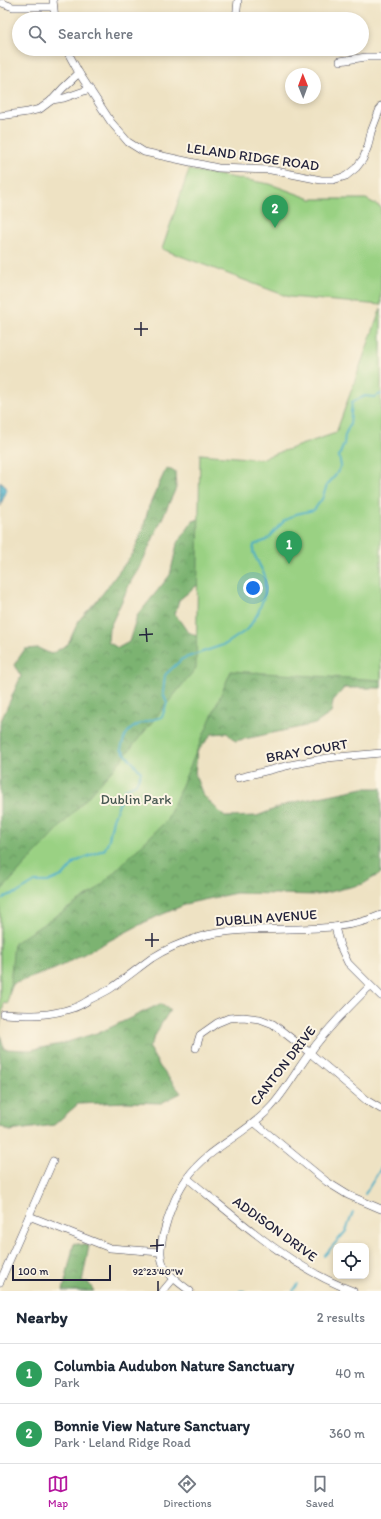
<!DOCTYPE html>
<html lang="en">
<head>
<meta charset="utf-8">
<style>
	body { margin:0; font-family:Itim,sans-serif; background:#f6f6f7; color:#1f2937 }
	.controls { position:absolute; right:12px; bottom:12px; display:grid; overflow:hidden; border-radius:8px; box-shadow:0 2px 6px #0003 }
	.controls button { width:36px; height:36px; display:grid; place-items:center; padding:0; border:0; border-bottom:1px solid #e0e1e3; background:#fff; color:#1f2937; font:20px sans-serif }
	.compass { position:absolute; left:285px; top:68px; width:36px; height:36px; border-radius:50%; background:#fff; box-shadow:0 2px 6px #0003; rotate:359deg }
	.scale { position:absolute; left:12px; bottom:10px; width:99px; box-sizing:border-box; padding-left:4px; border:2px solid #22223b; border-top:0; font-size:11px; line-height:14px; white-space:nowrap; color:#22223b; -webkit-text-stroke:3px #fcf5e5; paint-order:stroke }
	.you { position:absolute; left:253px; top:588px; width:14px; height:14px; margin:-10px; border:3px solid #fff; border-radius:50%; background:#1a73e8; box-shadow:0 0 0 6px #1a73e833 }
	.badge { display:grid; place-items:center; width:26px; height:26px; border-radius:50%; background:#b5179e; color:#fff; font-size:13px; font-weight:700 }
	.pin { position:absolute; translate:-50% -33px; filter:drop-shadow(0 1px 2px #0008) }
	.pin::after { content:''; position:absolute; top:21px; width:14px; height:12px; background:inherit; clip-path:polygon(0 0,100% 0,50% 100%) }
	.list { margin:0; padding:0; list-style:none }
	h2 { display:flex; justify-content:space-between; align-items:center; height:52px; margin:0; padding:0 16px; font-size:17px }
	h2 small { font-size:13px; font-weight:400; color:#747a83 }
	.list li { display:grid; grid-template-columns:26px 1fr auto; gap:12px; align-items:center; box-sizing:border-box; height:60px; padding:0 16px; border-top:1px solid #e0e1e3 }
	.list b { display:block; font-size:15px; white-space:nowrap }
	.list p { margin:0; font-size:13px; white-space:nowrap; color:#747a83 }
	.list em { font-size:13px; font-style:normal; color:#747a83 }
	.icon { flex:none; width:22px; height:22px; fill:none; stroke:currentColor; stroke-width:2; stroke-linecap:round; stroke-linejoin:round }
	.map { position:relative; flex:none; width:381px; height:1291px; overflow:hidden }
	.search { position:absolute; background:#fff; box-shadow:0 2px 6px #0003; left:12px; right:12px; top:12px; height:44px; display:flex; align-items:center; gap:10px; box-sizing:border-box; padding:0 14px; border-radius:22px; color:#747a83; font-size:15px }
	.sheet { height:172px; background:#fff }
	nav { display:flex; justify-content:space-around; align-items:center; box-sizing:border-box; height:56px; border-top:1px solid #e0e1e3; background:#fff; font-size:11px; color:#747a83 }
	nav a { display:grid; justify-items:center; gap:2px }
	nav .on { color:#b5179e }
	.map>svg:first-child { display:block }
	.forest { fill:url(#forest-crowns); stroke:#4e6a56 }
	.park { fill:#9ad183; stroke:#5e7a5f }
	.water { fill:url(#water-waves); stroke:#346880 }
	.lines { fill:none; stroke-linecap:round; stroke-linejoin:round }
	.stream { stroke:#46adc6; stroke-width:2 }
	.minor-casing { stroke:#413f4f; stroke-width:8 }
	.minor { stroke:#fff; stroke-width:7 }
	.ticks { fill:none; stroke:#22223b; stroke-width:1.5 }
	.labels { text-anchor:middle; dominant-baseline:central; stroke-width:4; stroke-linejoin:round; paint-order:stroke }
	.street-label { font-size:14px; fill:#22223b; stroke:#fcf5e5 }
	.park-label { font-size:14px; fill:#465751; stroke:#fcf5e5 }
	.ticks-label { font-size:10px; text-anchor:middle; fill:#22223b; stroke:#fcf5e5; stroke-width:4; stroke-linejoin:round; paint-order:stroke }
</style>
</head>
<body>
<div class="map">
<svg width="381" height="1291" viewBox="0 0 381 1291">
	<defs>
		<pattern id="forest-crowns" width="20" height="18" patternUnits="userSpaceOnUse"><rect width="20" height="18" fill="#7bb371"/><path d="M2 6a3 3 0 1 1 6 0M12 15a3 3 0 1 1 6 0" fill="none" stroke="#64915e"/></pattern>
		<pattern id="water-waves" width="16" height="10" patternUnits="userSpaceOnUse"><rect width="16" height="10" fill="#46adc6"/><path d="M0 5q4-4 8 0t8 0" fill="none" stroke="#3a8ca2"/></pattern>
	</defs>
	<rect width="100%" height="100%" fill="#fcf5e5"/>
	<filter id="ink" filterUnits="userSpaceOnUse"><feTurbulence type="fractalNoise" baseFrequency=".025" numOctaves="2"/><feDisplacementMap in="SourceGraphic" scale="8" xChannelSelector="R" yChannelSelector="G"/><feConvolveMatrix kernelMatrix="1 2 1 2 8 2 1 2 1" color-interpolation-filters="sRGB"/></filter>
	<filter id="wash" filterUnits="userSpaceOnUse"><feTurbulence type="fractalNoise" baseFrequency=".012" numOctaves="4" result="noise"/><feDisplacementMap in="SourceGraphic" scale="16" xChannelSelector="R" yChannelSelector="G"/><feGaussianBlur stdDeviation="0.9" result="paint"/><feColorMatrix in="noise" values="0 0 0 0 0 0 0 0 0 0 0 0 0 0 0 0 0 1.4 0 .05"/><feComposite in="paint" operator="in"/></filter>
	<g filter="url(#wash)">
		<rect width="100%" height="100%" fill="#eee2c3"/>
		<g class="forest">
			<polygon points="166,469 175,471 176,488 141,565 131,581 109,629 108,642 118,648 129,642 137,616 170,575 177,544 193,521 205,517 200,583 179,600 175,614 187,631 203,640 381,667 381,688 344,688 333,701 331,713 315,724 235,741 227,733 212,734 197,752 195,775 203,795 225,817 257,816 290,803 363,788 381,788 381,873 363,884 317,895 236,893 189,903 149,920 55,969 13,984 8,997 0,997 0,723 21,676 14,665 25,649 38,648 51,654 68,644 79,620 100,597 133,553 143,529 149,506"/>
			<polygon points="160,1004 170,1010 160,1026 149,1048 160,1067 181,1093 161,1103 127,1102 78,1104 54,1125 10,1131 0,1126 0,1033 4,1049 30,1050 61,1044 103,1031"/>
			<polygon points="74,1243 89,1246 82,1282 88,1282 94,1291 63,1291"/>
		</g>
		<g class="park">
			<polygon points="189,170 270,184 311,199 366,199 381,207 381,305 289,297 162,249"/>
			<polygon points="381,308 381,680 231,671 167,820 95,891 14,943 8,1004 4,1003 0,1027 0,892 118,764 196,668 200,454 260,459 336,433"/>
		</g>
		<polygon class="water" points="0,481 5,485 7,490 0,506"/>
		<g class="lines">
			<g class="stream">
				<path d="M0 900 9 895 17 893 35 882H48L64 875 75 862 105 849 109 839 113 819 125 789 136 784 141 772 121 749C123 743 124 735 129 731 136 723 152 720 162 717L167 703 163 693 165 675 182 659 226 644 248 629 258 613 265 594V576L253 552 254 545 267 540 284 521 296 514 314 510 322 499 327 485 335 476 341 466 339 456 344 444 345 435 350 424 352 402 365 396 374 397 381 394"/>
				<polyline points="365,1194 381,1168"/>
				<polyline points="324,1256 346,1231 353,1212"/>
				<polyline points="240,1291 244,1291"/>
				<polyline points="293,1291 298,1284"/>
			</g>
		</g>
	</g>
	<g filter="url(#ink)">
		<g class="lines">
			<defs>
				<g id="minor">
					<polyline points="53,0 55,19"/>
					<polyline points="2,3 13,7 53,7"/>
					<polyline points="236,19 238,0"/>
					<polyline points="66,49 79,73 111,122 128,142 144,152 218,168 271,170 321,180 333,180 346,176 356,168 363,159 368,146 371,132 381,106"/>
					<polyline points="196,49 200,49"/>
					<polyline points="340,61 366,57 381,57"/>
					<polyline points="52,100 64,98 90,89"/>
					<polyline points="0,116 28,112 40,109 52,100 63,88 79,73"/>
					<polyline points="238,778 290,765 327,758 381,753"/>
					<polyline points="335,927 340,946 348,963 381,996"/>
					<path d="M4 1014C28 1016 50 1016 73 1008 78 1007 84 1003 89 1000 96 996 104 993 110 989 125 979 138 968 152 958 166 949 183 942 199 937 257 921 328 939 381 915"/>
					<polyline points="196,1048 200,1035 217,1023 229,1018 243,1017 260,1019 273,1024 310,1053 366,1100 381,1109"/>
					<polyline points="255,1123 327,1182 348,1195 381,1209"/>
					<path d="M187 1178C239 1220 289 1267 353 1291"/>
					<polyline points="29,1216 110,1248 160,1252"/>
					<polyline points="0,1282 53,1161"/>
					<polyline points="163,1291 173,1279"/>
					<path d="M190 1291C162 1271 155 1262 165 1228 170 1210 176 1193 187 1178 208 1148 245 1135 270 1108 285 1092 296 1071 309 1054 327 1029 348 1008 370 986"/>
				</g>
			</defs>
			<use href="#minor" class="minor-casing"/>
			<use href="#minor" class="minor"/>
		</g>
	</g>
	<path class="ticks" d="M141 322V336M134 329H148M146 628 147 642M139 635 153 634M152 933V947M145 940H159M157 1239V1252M150 1246 164 1245M158 1281V1291"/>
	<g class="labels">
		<g class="street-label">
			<text transform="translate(253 157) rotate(8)">LELAND RIDGE ROAD</text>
			<text transform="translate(307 751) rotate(-10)">BRAY COURT</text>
			<text transform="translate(266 918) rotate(-4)">DUBLIN AVENUE</text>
			<text transform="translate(283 1066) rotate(-52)">CANTON DRIVE</text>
			<text transform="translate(275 1229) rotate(36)">ADDISON DRIVE</text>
		</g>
		<g class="park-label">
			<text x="136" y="799">Dublin Park</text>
		</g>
	</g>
	<g class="ticks-label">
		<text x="158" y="1275">92°23'40"W</text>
	</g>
</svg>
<div class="controls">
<button><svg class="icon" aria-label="locate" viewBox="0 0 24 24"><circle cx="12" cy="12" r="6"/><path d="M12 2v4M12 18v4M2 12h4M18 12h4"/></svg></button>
</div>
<svg class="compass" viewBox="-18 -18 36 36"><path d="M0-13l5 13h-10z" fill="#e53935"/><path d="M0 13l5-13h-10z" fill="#747a83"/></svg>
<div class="scale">100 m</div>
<div class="you"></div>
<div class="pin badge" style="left:289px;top:564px;background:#2e9e5b">1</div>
<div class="pin badge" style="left:275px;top:228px;background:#2e9e5b">2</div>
<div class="search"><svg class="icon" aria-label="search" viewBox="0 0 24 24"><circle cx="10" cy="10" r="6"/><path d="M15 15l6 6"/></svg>Search here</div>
</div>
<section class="sheet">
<h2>Nearby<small>2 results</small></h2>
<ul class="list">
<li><span class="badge" style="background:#2e9e5b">1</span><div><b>Columbia Audubon Nature Sanctuary</b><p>Park</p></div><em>40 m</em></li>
<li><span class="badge" style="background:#2e9e5b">2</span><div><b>Bonnie View Nature Sanctuary</b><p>Park · Leland Ridge Road</p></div><em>360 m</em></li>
</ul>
</section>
<nav>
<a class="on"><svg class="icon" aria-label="map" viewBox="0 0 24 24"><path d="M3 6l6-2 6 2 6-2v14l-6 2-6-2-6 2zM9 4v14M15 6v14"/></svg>Map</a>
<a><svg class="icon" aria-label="directions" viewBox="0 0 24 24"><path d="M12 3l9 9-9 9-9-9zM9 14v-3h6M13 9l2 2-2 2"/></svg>Directions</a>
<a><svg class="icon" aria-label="saved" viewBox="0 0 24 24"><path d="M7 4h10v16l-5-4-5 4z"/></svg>Saved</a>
</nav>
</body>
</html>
